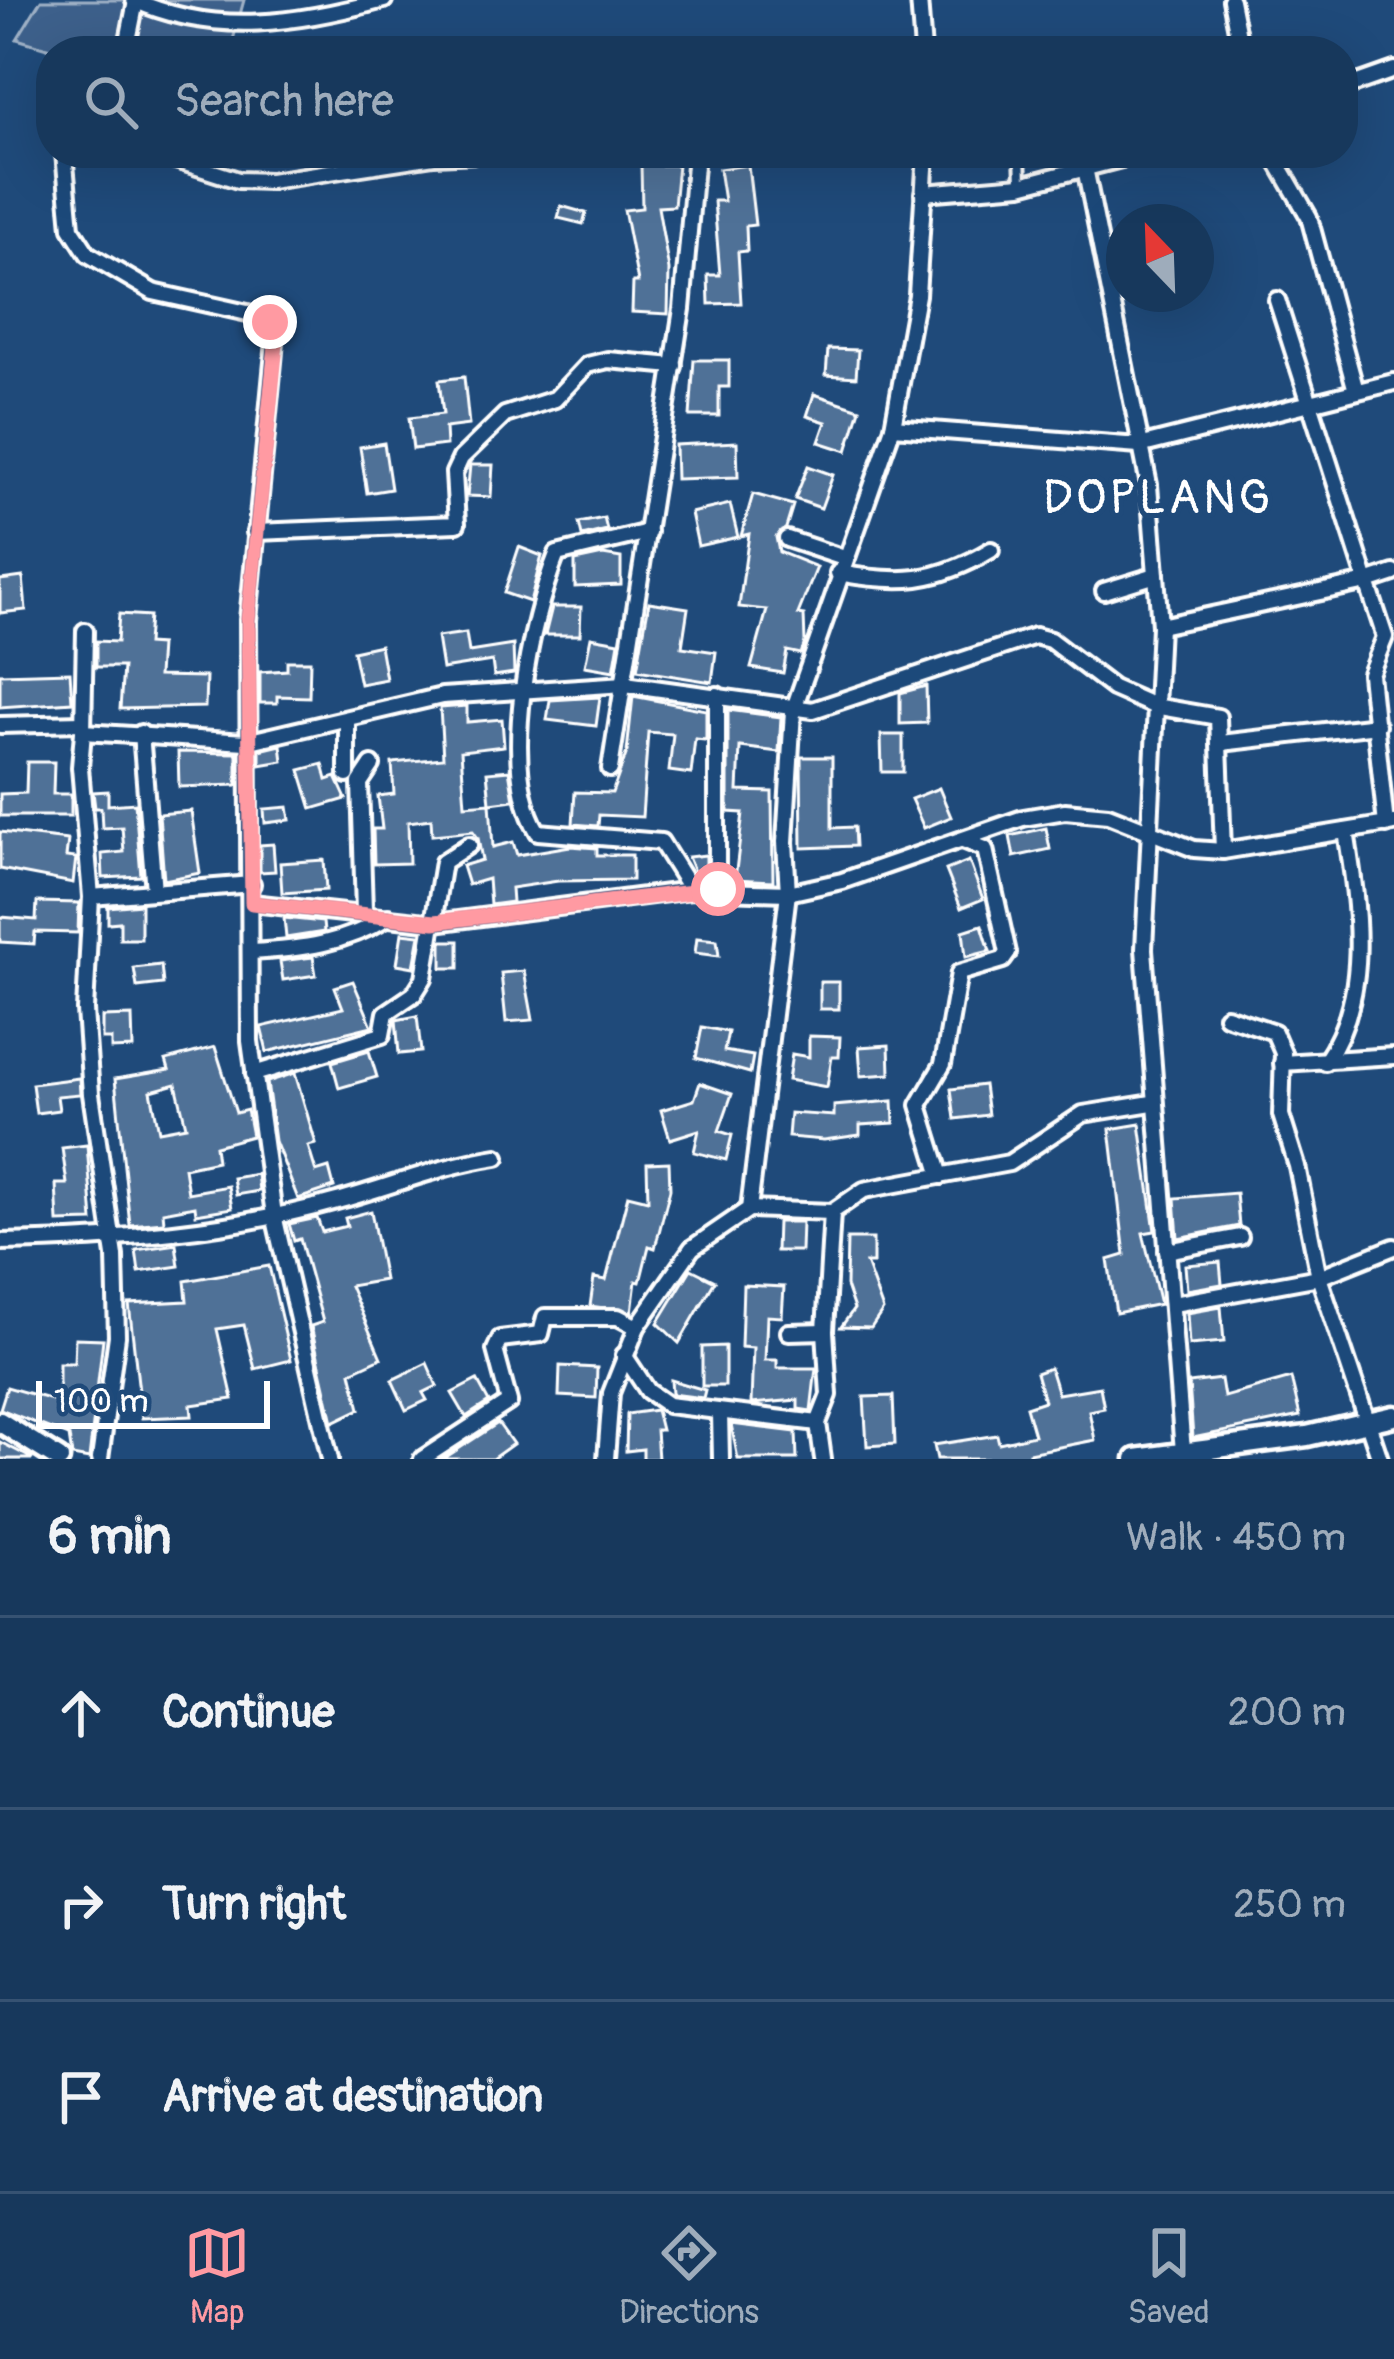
<!DOCTYPE html>
<html lang="en">
<head>
<meta charset="utf-8">
<style>
	body { margin:0; font-family:Pangolin,sans-serif; background:#203f62; color:#f1f3f6 }
	.compass { position:absolute; left:1106px; top:204px; width:108px; height:108px; border-radius:50%; background:#17385c; box-shadow:0 12px 48px #0002; rotate:337deg }
	.scale { position:absolute; left:36px; bottom:30px; width:234px; box-sizing:border-box; padding-left:12px; border:6px solid #fff; border-top:0; font-size:33px; line-height:42px; white-space:nowrap; color:#fff; -webkit-text-stroke:9px #1f4a7a; paint-order:stroke }
	.stop { position:absolute; width:36px; height:36px; margin:-27px; border:9px solid #ff9aa2; border-radius:50%; background:#fff }
	.stop.end { background:#ff9aa2; border-color:#fff; box-shadow:0 3px 12px #0008 }
	.list { margin:0; padding:0; list-style:none }
	h2 { display:flex; justify-content:space-between; align-items:center; height:156px; margin:0; padding:0 48px; font-size:51px }
	h2 small { font-size:39px; font-weight:400; color:#9eacbb }
	.list li { display:grid; grid-template-columns:78px 1fr auto; gap:36px; align-items:center; box-sizing:border-box; height:192px; padding:0 48px; border-top:3px solid #365272 }
	.list b { display:block; font-size:45px; white-space:nowrap }
	.list em { font-size:39px; font-style:normal; color:#9eacbb }
	.icon { flex:none; width:66px; height:66px; fill:none; stroke:currentColor; stroke-width:2; stroke-linecap:round; stroke-linejoin:round }
	.map { position:relative; flex:none; width:1394px; height:1459px; overflow:hidden }
	.search { position:absolute; background:#17385c; box-shadow:0 12px 48px #0002; left:36px; right:36px; top:36px; height:132px; display:flex; align-items:center; gap:30px; box-sizing:border-box; padding:0 42px; border-radius:48px; color:#9eacbb; font-size:45px }
	.sheet { height:732px; background:#17385c }
	nav { display:flex; justify-content:space-around; align-items:center; box-sizing:border-box; height:168px; border-top:3px solid #365272; background:#17385c; font-size:33px; color:#9eacbb }
	nav a { display:grid; justify-items:center; gap:6px }
	nav .on { color:#ff9aa2 }
	.map>svg:first-child { display:block }
	.green { fill:#3c618b; stroke:#9eb0c5; stroke-width:3 }
	.building { fill:#507197; stroke:#fff; stroke-width:3; fill-rule:evenodd }
	.lines { fill:none; stroke-linecap:round; stroke-linejoin:round }
	.service-casing { stroke:#fff; stroke-width:16 }
	.minor-casing { stroke:#fff; stroke-width:22 }
	.tertiary-casing { stroke:#fff; stroke-width:27 }
	.service { stroke:#1f4a7a; stroke-width:8 }
	.minor { stroke:#1f4a7a; stroke-width:14 }
	.tertiary { stroke:#1f4a7a; stroke-width:18 }
	.route { stroke:#ff9aa2; stroke-width:15 }
	.labels { text-anchor:middle; dominant-baseline:central; stroke-width:10; stroke-linejoin:round; paint-order:stroke }
	.quarter-label { font-size:48px; letter-spacing:3px; fill:#fff; stroke:#1f4a7a }
</style>
</head>
<body>
<div class="map">
<svg width="1394" height="1459" viewBox="0 0 1394 1459">
	<rect width="100%" height="100%" fill="#1f4a7a"/>
	<filter id="ink" filterUnits="userSpaceOnUse"><feTurbulence type="fractalNoise" baseFrequency=".00833" numOctaves="2"/><feDisplacementMap in="SourceGraphic" scale="24" xChannelSelector="R" yChannelSelector="G"/><feConvolveMatrix kernelMatrix="1 2 1 2 8 2 1 2 1" color-interpolation-filters="sRGB"/></filter>
	<g filter="url(#ink)">
		<polygon class="green" points="41,0 244,0 230,51 57,51 17,39"/>
		<g class="building">
			<polygon points="641,165 678,165 674,206 658,207 669,270 668,314 632,312 633,282 638,282 624,210 642,208"/>
			<polygon points="748,165 755,225 746,226 747,251 738,252 741,303 709,304 708,275 720,275 714,201 724,201 719,169"/>
			<polygon points="561,206 586,213 583,224 558,218"/>
			<polygon points="828,349 858,350 856,377 826,375"/>
			<polygon points="694,360 729,360 729,387 719,387 719,416 690,416"/>
			<polygon points="464,377 469,425 445,428 446,445 413,449 409,418 443,414 439,380"/>
			<polygon points="814,394 860,409 847,451 819,442 826,422 807,416"/>
			<polygon points="737,442 738,477 676,479 675,445"/>
			<polygon points="384,443 391,489 367,493 360,447"/>
			<polygon points="470,465 493,465 491,497 467,496"/>
			<polygon points="808,466 833,475 821,508 795,499"/>
			<polygon points="753,494 793,505 786,528 776,537 779,552 817,567 798,614 804,615 805,642 801,654 787,651 783,673 751,668 767,610 739,607 749,534 741,536"/>
			<polygon points="730,504 738,537 698,546 691,513"/>
			<polygon points="604,518 607,530 582,536 579,523"/>
			<polygon points="519,547 542,556 530,602 504,593"/>
			<polygon points="603,555 621,558 621,585 575,587 575,561"/>
			<polygon points="23,577 26,610 0,613 0,580"/>
			<polygon points="649,602 688,608 682,647 716,652 712,682 637,670"/>
			<polygon points="552,607 581,607 580,635 545,635"/>
			<polygon points="119,614 149,616 147,644 160,645 158,676 206,677 205,707 120,709 123,667 96,667 96,641 117,642"/>
			<polygon points="466,633 469,652 513,645 514,673 494,676 492,661 442,669 437,637"/>
			<polygon points="591,637 619,642 614,671 585,666"/>
			<polygon points="380,645 386,679 360,684 353,651"/>
			<polygon points="287,661 310,661 309,697 277,696 277,703 260,703 260,672 287,670"/>
			<polygon points="70,672 72,702 0,707 0,674"/>
			<polygon points="926,686 927,723 900,724 900,693"/>
			<polygon points="633,696 706,710 706,740 695,739 691,774 669,771 673,734 648,732 642,817 599,815 598,826 573,824 575,792 612,793 627,752"/>
			<polygon points="600,697 596,726 547,720 550,700"/>
			<polygon points="467,706 467,722 502,719 504,746 461,751 465,805 490,803 493,847 513,842 517,855 570,846 597,848 597,855 632,855 632,880 558,881 511,888 512,902 490,905 488,879 468,885 462,866 482,860 478,838 473,831 432,835 431,819 408,822 409,863 374,864 373,829 382,829 378,796 394,794 392,763 443,758 440,708"/>
			<polygon points="728,710 781,717 779,752 740,747 738,791 772,792 773,881 735,879 743,813 728,812"/>
			<polygon points="881,735 903,735 903,772 882,772"/>
			<polygon points="281,745 283,761 260,765 260,750"/>
			<polygon points="178,752 237,753 237,785 179,787"/>
			<polygon points="801,757 832,757 832,828 854,827 855,846 802,848"/>
			<polygon points="27,762 54,762 53,794 71,794 71,816 0,816 0,794 26,793"/>
			<polygon points="323,764 327,780 336,777 346,799 312,809 300,770"/>
			<polygon points="509,770 514,800 490,803 487,772"/>
			<polygon points="939,788 951,817 924,828 911,799"/>
			<polygon points="108,791 108,805 135,803 141,876 103,878 102,854 124,852 122,827 102,828 101,808 95,808 93,792"/>
			<polygon points="288,807 290,820 265,823 264,809"/>
			<polygon points="191,811 200,873 164,880 159,814"/>
			<polygon points="1046,828 1050,849 1014,857 1010,836"/>
			<polygon points="0,832 68,840 66,857 76,858 73,883 0,869"/>
			<polygon points="273,844 275,871 260,872 260,845"/>
			<polygon points="706,855 706,879 697,879 688,857"/>
			<polygon points="324,860 326,890 282,893 280,863"/>
			<polygon points="969,861 983,899 961,908 946,870"/>
			<polygon points="37,902 79,903 78,933 35,932 34,944 0,942 0,917 36,920"/>
			<polygon points="141,904 141,939 120,939 120,922 108,923 108,907"/>
			<polygon points="284,918 323,922 324,932 286,938"/>
			<polygon points="982,925 990,951 966,957 963,931"/>
			<polygon points="402,933 420,935 414,967 397,964"/>
			<polygon points="697,938 717,940 719,956 695,953"/>
			<rect x="442" y="941" width="17" height="27"/>
			<polygon points="313,957 316,975 283,980 280,961"/>
			<polygon points="161,965 163,984 137,987 134,968"/>
			<polygon points="524,971 533,1020 506,1022 501,973"/>
			<polygon points="353,981 372,1026 267,1052 261,1027 343,1008 335,987"/>
			<rect x="820" y="982" width="19" height="27"/>
			<polygon points="132,1016 133,1048 111,1049 111,1039 102,1039 102,1017"/>
			<polygon points="417,1016 421,1052 399,1054 396,1020"/>
			<polygon points="702,1027 728,1032 724,1051 753,1056 750,1073 696,1058"/>
			<polygon points="809,1036 840,1037 839,1057 832,1057 827,1087 788,1080 792,1054 809,1057"/>
			<polygon points="889,1045 890,1074 861,1076 859,1047"/>
			<path d="M215 1047 236 1113 247 1110 252 1136 215 1146 217 1161 184 1168 188 1193 228 1186 232 1208 196 1214 195 1206 163 1212 164 1222 130 1225 115 1079 169 1070 166 1060ZM176 1084 186 1126 159 1131 151 1091Z"/>
			<polygon points="369,1051 377,1077 339,1088 332,1062"/>
			<polygon points="295,1073 316,1144 308,1146 316,1172 329,1168 334,1187 298,1199 275,1141 267,1082"/>
			<polygon points="79,1078 80,1094 57,1096 59,1110 36,1113 32,1084"/>
			<polygon points="700,1083 732,1094 719,1131 732,1135 726,1160 694,1152 699,1130 670,1139 661,1110 694,1100"/>
			<polygon points="984,1085 988,1115 955,1119 951,1089"/>
			<polygon points="893,1101 894,1123 860,1125 860,1135 824,1140 788,1137 790,1113 834,1116 834,1106"/>
			<polygon points="1140,1124 1155,1231 1143,1233 1160,1304 1116,1313 1108,1260 1125,1255 1110,1129"/>
			<polygon points="87,1145 93,1221 58,1222 56,1184 67,1184 62,1148"/>
			<polygon points="669,1162 670,1189 655,1248 649,1246 640,1282 636,1281 632,1312 590,1306 594,1278 606,1280 628,1195 648,1200 647,1163"/>
			<polygon points="257,1174 259,1191 236,1195 233,1178"/>
			<polygon points="1236,1193 1239,1226 1178,1238 1175,1198"/>
			<polygon points="371,1211 384,1280 350,1286 381,1358 351,1372 360,1409 333,1422 311,1326 323,1322 300,1239 294,1241 289,1224 317,1218 322,1232 347,1226 345,1218"/>
			<polygon points="777,1222 802,1222 801,1251 776,1251"/>
			<polygon points="847,1239 873,1239 873,1263 866,1263 883,1310 871,1328 841,1327 854,1309 846,1286"/>
			<polygon points="176,1244 179,1266 139,1272 136,1250"/>
			<polygon points="1220,1262 1222,1284 1187,1290 1185,1265"/>
			<polygon points="269,1266 291,1360 255,1369 244,1325 217,1329 233,1399 191,1405 192,1416 142,1418 129,1304 187,1301 185,1281"/>
			<polygon points="691,1269 715,1281 679,1343 658,1323"/>
			<polygon points="743,1285 784,1287 782,1317 767,1316 765,1360 777,1360 777,1368 816,1368 811,1411 798,1409 798,1400 751,1404 753,1348 741,1347"/>
			<polygon points="1221,1307 1224,1342 1189,1345 1187,1313"/>
			<polygon points="75,1338 103,1339 89,1459 72,1456 69,1436 0,1409 7,1387 59,1402 59,1363 74,1363"/>
			<polygon points="725,1346 725,1386 702,1386 702,1347"/>
			<polygon points="427,1363 437,1386 423,1393 427,1400 406,1410 392,1380"/>
			<polygon points="560,1366 597,1368 596,1398 559,1396"/>
			<polygon points="1050,1368 1058,1394 1100,1387 1104,1408 1089,1411 1095,1440 1029,1453 1030,1459 937,1459 934,1445 997,1435 999,1443 1034,1435 1026,1407 1044,1401 1036,1373"/>
			<polygon points="1291,1378 1300,1416 1193,1438 1189,1383 1221,1379 1224,1397"/>
			<polygon points="477,1380 489,1402 466,1417 452,1393"/>
			<polygon points="671,1380 705,1390 703,1398 672,1394"/>
			<polygon points="893,1396 895,1444 867,1446 864,1397"/>
			<polygon points="656,1410 661,1430 656,1430 658,1459 643,1459 643,1449 626,1451 627,1414"/>
			<polygon points="498,1423 513,1444 492,1459 443,1459"/>
			<polygon points="731,1424 796,1432 797,1459 738,1459"/>
			<polygon points="0,1442 33,1459 0,1459"/>
		</g>
		<g class="lines">
			<defs>
				<polyline id="service" points="1020,153 1021,183"/>
				<g id="minor">
					<path d="M134 0C215 37 300 23 384 0"/>
					<polyline points="919,0 923,51"/>
					<polyline points="1231,0 1241,51"/>
					<polyline points="126,51 136,1"/>
					<polyline points="1343,88 1394,70"/>
					<polyline points="64,153 71,228 88,254 153,292 261,316 276,331 248,620 250,1041 274,1215 330,1459"/>
					<polyline points="154,153 238,180 270,181 434,156 500,153"/>
					<polyline points="609,153 700,154"/>
					<polyline points="1082,153 1149,485 1160,626 1144,949 1183,1452"/>
					<polyline points="1272,153 1309,217 1356,391"/>
					<polyline points="923,193 1021,185 1144,153"/>
					<polyline points="893,427 1139,446 1394,382"/>
					<polyline points="255,532 457,524 454,473 461,458 505,415 555,399 587,365 608,360 674,366"/>
					<path d="M648 532 557 554C530 622 498 767 538 832L661 842 691 890"/>
					<polyline points="787,539 844,558"/>
					<path d="M838 573C900 584 936 583 991 550"/>
					<polyline points="1104,591 1156,575"/>
					<polyline points="1160,626 1367,582 1277,300"/>
					<polyline points="717,695 717,889"/>
					<polyline points="0,725 82,723"/>
					<polyline points="83,732 85,631"/>
					<polyline points="141,733 154,891"/>
					<polyline points="1221,743 1377,725"/>
					<polyline points="610,769 682,309 696,154"/>
					<polyline points="347,775 347,719"/>
					<polyline points="1386,825 1370,674 1385,637 1367,582 1394,573"/>
					<polyline points="91,897 252,884"/>
					<polyline points="252,903 435,923 691,890 788,893 842,881 1023,818 1065,811 1108,815 1194,849 1223,851"/>
					<polyline points="364,911 360,783 372,765"/>
					<path d="M251 952C302 949 344 944 388 917"/>
					<polyline points="1226,1016 1274,1032 1283,1053 1281,1115 1297,1166 1319,1277 1380,1459"/>
					<path d="M1325 1062C1372 994 1358 908 1346 831"/>
					<polyline points="1282,1063 1394,1056"/>
					<polyline points="254,1074 382,1035 386,1013 414,994 424,978 443,862 469,845"/>
					<polyline points="941,1176 919,1105 943,1064 959,973 1003,960 1008,953 985,849 963,840"/>
					<polyline points="749,1209 832,1212"/>
					<path d="M0 1242C114 1240 227 1232 337 1201 393 1186 438 1166 497 1157"/>
					<polyline points="1167,1251 1240,1237"/>
					<polyline points="1173,1304 1319,1277 1394,1247"/>
					<polyline points="789,1332 825,1331"/>
					<polyline points="624,1355 648,1391 668,1405 818,1423"/>
					<polyline points="720,1413 721,1459"/>
					<polyline points="100,1459 117,1336 115,1256 91,1094 85,1010 91,897 80,767 83,732 246,742 442,696 625,684 813,710 1035,636 1050,640 1113,688 1154,706 1218,717 1223,851 1394,823"/>
					<polyline points="422,1459 509,1402 495,1350 500,1339 541,1334 545,1317 618,1317 637,1327"/>
					<polyline points="606,1459 611,1393 637,1327 692,1248 749,1209 788,893 785,842 793,711 893,427 917,295 926,153"/>
					<polyline points="823,1459 818,1423 829,1395 825,1331 832,1212 864,1190 1009,1163 1083,1114 1152,1103"/>
				</g>
				<g id="tertiary">
					<polyline points="0,1422 59,1459"/>
					<polyline points="1136,1459 1307,1436 1394,1416"/>
				</g>
			</defs>
			<use href="#service" class="service-casing"/>
			<use href="#minor" class="minor-casing"/>
			<use href="#tertiary" class="tertiary-casing"/>
			<use href="#service" class="service"/>
			<use href="#minor" class="minor"/>
			<use href="#tertiary" class="tertiary"/>
		</g>
	</g>
	<g class="lines" filter="url(#ink)">
		<polyline class="route" points="270,322 276,344 248,620 252,903 435,922 718,889"/>
	</g>
	<g class="labels">
		<g class="quarter-label">
			<text x="1158" y="498">DOPLANG</text>
		</g>
	</g>
</svg>
<svg class="compass" viewBox="-18 -18 36 36"><path d="M0-13l5 13h-10z" fill="#e53935"/><path d="M0 13l5-13h-10z" fill="#9eacbb"/></svg>
<div class="scale">100 m</div>
<div class="stop" style="left:718px;top:889px"></div>
<div class="stop end" style="left:270px;top:322px"></div>
<div class="search"><svg class="icon" aria-label="search" viewBox="0 0 24 24"><circle cx="10" cy="10" r="6"/><path d="M15 15l6 6"/></svg>Search here</div>
</div>
<section class="sheet">
<h2>6 min<small>Walk · 450 m</small></h2>
<ul class="list">
<li><svg class="icon" aria-label="ahead" viewBox="0 0 24 24"><path d="M12 20V5M6 11l6-6 6 6"/></svg><div><b>Continue</b></div><em>200 m</em></li>
<li><svg class="icon" aria-label="right" viewBox="0 0 24 24"><path d="M7 20v-9h11M14 6l5 5-5 5"/></svg><div><b>Turn right</b></div><em>250 m</em></li>
<li><svg class="icon" aria-label="arrive" viewBox="0 0 24 24"><path d="M6 21V4h12l-3 4 3 4H6"/></svg><div><b>Arrive at destination</b></div></li>
</ul>
</section>
<nav>
<a class="on"><svg class="icon" aria-label="map" viewBox="0 0 24 24"><path d="M3 6l6-2 6 2 6-2v14l-6 2-6-2-6 2zM9 4v14M15 6v14"/></svg>Map</a>
<a><svg class="icon" aria-label="directions" viewBox="0 0 24 24"><path d="M12 3l9 9-9 9-9-9zM9 14v-3h6M13 9l2 2-2 2"/></svg>Directions</a>
<a><svg class="icon" aria-label="saved" viewBox="0 0 24 24"><path d="M7 4h10v16l-5-4-5 4z"/></svg>Saved</a>
</nav>
</body>
</html>
